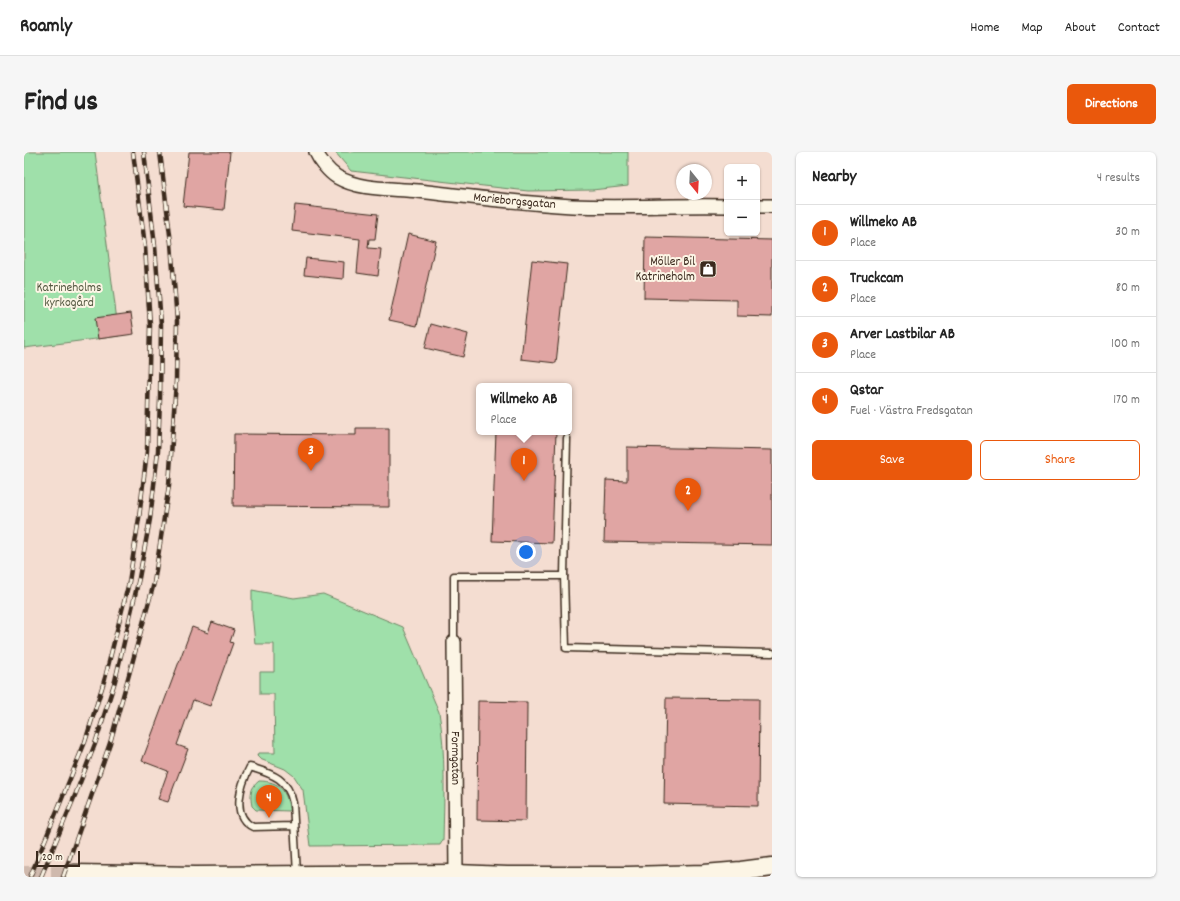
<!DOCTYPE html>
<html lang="en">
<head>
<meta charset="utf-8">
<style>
	body { margin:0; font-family:Dekko,sans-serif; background:#f6f6f6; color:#222 }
	.controls { position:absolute; right:12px; top:12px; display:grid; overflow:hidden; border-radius:6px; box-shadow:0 1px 3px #0004 }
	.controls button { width:36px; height:36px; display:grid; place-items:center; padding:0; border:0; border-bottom:1px solid #e0e0e0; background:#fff; color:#222; font:20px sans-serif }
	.compass { position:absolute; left:652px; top:12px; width:36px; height:36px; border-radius:50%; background:#fff; box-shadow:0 1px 3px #0004; rotate:162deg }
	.scale { position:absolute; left:12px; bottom:10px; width:44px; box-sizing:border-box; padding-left:4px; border:2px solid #3b2a1e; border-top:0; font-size:11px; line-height:14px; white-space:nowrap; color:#3b2a1e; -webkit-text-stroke:3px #fcf5e5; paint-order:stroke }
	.you { position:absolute; left:502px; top:400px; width:14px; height:14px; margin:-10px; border:3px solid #fff; border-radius:50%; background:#1a73e8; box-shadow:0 0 0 6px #1a73e833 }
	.badge { display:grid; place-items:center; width:26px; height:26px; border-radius:50%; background:#ea580c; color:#fff; font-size:13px; font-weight:700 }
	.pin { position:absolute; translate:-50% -33px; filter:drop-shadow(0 1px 2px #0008) }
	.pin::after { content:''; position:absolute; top:21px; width:14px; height:12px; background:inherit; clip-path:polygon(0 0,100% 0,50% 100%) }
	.popup { position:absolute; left:452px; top:231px; width:96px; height:52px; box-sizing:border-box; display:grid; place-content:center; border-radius:6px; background:#fff; filter:drop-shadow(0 1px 3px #0005); font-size:13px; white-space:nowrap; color:#767676 }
	.popup b { font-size:15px; color:#222 }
	.popup::after { content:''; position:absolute; left:50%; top:100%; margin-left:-8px; border:8px solid transparent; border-top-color:#fff }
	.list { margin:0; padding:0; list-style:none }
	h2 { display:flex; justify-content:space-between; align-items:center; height:52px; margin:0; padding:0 16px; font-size:17px }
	h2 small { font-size:13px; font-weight:400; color:#767676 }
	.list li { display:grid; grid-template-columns:26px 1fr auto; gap:12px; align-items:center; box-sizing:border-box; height:56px; padding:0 16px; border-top:1px solid #e0e0e0 }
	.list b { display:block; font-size:15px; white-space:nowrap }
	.list p { margin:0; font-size:13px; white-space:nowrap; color:#767676 }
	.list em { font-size:13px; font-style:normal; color:#767676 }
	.actions { display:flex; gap:8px; padding:12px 16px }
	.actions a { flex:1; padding:9px 0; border:1px solid #ea580c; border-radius:6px; text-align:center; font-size:14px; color:#ea580c }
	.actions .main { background:#ea580c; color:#fff }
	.map { position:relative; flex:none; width:748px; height:725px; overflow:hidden; border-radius:6px }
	header { display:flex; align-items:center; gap:24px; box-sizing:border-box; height:56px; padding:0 20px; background:#fff; border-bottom:1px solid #e0e0e0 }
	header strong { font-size:19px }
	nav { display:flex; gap:22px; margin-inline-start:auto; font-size:14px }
	.intro { display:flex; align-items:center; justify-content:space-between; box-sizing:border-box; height:96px; padding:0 24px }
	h1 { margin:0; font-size:28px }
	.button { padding:10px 18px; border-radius:6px; background:#ea580c; color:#fff; font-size:14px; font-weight:700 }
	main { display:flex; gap:24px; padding:0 24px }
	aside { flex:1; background:#fff; border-radius:6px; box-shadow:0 1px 3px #0004 }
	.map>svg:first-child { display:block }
	.green { fill:#9fe0aa; stroke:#6d8564 }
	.building { fill:#e0a5a3; stroke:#3b2a1e }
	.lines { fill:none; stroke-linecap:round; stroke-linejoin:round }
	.secondary-tunnel { stroke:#cfb9ad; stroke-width:18; stroke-dasharray:18 9; stroke-linecap:butt }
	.lane-casing { stroke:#3b2a1e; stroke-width:9 }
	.street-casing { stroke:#3b2a1e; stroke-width:16 }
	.secondary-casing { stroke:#3b2a1e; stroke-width:21 }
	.lane { stroke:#fcf5e5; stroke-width:6 }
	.street { stroke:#fcf5e5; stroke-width:13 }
	.secondary { stroke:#fcf5e5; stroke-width:18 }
	.rail-casing { stroke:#3b2a1e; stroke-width:4.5 }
	.rail { stroke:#fcf5e5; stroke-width:3; stroke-dasharray:9; stroke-linecap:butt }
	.labels { text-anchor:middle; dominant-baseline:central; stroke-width:4; stroke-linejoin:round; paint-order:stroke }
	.street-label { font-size:13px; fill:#3b2a1e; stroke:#fcf5e5 }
	.poi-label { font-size:13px; fill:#3b2a1e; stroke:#fcf5e5; text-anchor:end }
	.park-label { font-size:13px; fill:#545841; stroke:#fcf5e5 }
</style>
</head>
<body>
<header>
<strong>Roamly</strong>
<nav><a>Home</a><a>Map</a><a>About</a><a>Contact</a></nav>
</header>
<div class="intro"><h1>Find us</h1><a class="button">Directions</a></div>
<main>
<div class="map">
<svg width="748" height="725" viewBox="0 0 748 725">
	<rect width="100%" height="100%" fill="#f4ddd1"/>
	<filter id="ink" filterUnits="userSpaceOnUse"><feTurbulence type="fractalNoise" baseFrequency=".025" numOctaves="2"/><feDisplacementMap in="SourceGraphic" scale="8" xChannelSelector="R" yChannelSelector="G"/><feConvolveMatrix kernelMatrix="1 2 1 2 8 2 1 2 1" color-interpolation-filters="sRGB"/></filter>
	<g filter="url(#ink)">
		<g class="green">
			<polygon points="0,0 71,0 95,184 0,196"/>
			<polygon points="311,0 604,0 604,34 568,38 504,39 327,19"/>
			<path d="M228 438 270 446 299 442 379 475 415 560C422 601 420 646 419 688L416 693 286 694 279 638 270 624 261 617 236 607 233 604 234 601H251L250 542H236V520H250V492H231L228 460Z"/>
			<path d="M235 629C257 629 262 639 266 659L232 658 228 654C226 643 226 636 235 629Z"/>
		</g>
		<g class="building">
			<polygon points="165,0 206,0 200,58 159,54"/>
			<polygon points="271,53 354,62 351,87 345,87 344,96 357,97 354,124 333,121 336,87 268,79"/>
			<polygon points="384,82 412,89 393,174 365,168"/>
			<polygon points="621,85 748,88 748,165 713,164 713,148 620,146"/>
			<polygon points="282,106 320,110 319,127 280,123"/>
			<polygon points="508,108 543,112 532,211 497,207"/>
			<polygon points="107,161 110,182 74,187 71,166"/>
			<polygon points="407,172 444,182 439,205 401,196"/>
			<polygon points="332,276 365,276 365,355 209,354 210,282 332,283"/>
			<polygon points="472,280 532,280 528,391 468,389"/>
			<polygon points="603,295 748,298 748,393 580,390 582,328 603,329"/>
			<polygon points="188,470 210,478 206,490 209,491 186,554 169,548 153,593 164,597 144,650 134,647 144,619 118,609 168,475 184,481"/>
			<polygon points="642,546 735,547 734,654 640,652"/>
			<polygon points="454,549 503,550 502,669 453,668"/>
		</g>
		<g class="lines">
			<polyline class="secondary-tunnel" points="0,723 50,722"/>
			<defs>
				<g id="lane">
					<polyline points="540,424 542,496 748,501"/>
					<polyline points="430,490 430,424 540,424 543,286"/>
					<path d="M270 674 229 675C206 664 217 632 226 615 248 622 264 626 269 651L273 722"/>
				</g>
				<g id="street">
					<path id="s1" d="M292 0C296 9 305 20 313 25 338 39 367 36 394 39 445 45 496 51 548 54 600 56 651 53 703 54"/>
					<polyline points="733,54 748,54"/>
					<path id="s2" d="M430 490 432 722"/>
				</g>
				<polyline id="secondary" points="50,722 172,724 432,722 483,724 604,724 680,722 717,719 748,715"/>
			</defs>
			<use href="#lane" class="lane-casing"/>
			<use href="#street" class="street-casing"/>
			<use href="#secondary" class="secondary-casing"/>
			<use href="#lane" class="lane"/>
			<use href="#street" class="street"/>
			<use href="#secondary" class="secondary"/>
			<defs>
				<g id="rail">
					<polyline points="6,725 61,590 81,526 105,430 115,366 123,299 126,173 121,94 109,0"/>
					<polyline points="17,725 52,641 71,592 91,529 115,426 126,367 134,299 136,248 137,172 131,94 120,0"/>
					<polyline points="39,725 86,591 109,508 130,431 145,333 152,229 153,169 147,91 136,0"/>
				</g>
			</defs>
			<use href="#rail" class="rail-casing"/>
			<use href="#rail" class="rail"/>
		</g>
	</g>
	<defs>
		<symbol id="shop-square" viewBox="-11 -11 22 22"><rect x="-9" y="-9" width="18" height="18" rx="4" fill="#3b2a1e" stroke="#fcf5e5"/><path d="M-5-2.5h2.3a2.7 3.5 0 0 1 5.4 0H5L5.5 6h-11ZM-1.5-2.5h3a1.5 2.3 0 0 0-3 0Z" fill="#fff"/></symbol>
	</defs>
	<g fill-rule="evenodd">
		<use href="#shop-square" x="674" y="107" width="20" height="20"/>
	</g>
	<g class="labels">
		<g class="street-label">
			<text stroke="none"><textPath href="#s1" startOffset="213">Marieborgsgatan</textPath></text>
			<text stroke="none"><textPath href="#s2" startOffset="116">Formgatan</textPath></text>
		</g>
		<g class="poi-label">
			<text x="671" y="110">Möller Bil<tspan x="671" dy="15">Katrineholm</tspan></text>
		</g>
		<g class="park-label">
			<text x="45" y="136">Katrineholms<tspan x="45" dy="15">kyrkogård</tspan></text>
		</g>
	</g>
</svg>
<div class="controls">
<button>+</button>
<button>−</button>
</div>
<svg class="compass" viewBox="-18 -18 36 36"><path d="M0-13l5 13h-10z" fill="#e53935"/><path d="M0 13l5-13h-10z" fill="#767676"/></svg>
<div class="scale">20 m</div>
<div class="you"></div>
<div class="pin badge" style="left:500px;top:329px">1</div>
<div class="popup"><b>Willmeko AB</b>Place</div>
<div class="pin badge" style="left:664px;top:359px">2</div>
<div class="pin badge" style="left:287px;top:319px">3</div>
<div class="pin badge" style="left:245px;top:666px">4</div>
</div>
<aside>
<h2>Nearby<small>4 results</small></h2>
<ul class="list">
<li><span class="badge">1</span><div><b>Willmeko AB</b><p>Place</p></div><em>30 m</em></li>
<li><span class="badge">2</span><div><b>Truckcam</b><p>Place</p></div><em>80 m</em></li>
<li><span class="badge">3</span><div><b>Arver Lastbilar AB</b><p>Place</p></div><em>100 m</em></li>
<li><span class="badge">4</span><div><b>Qstar</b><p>Fuel · Västra Fredsgatan</p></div><em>170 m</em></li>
</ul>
<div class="actions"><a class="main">Save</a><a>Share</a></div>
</aside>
</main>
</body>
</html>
